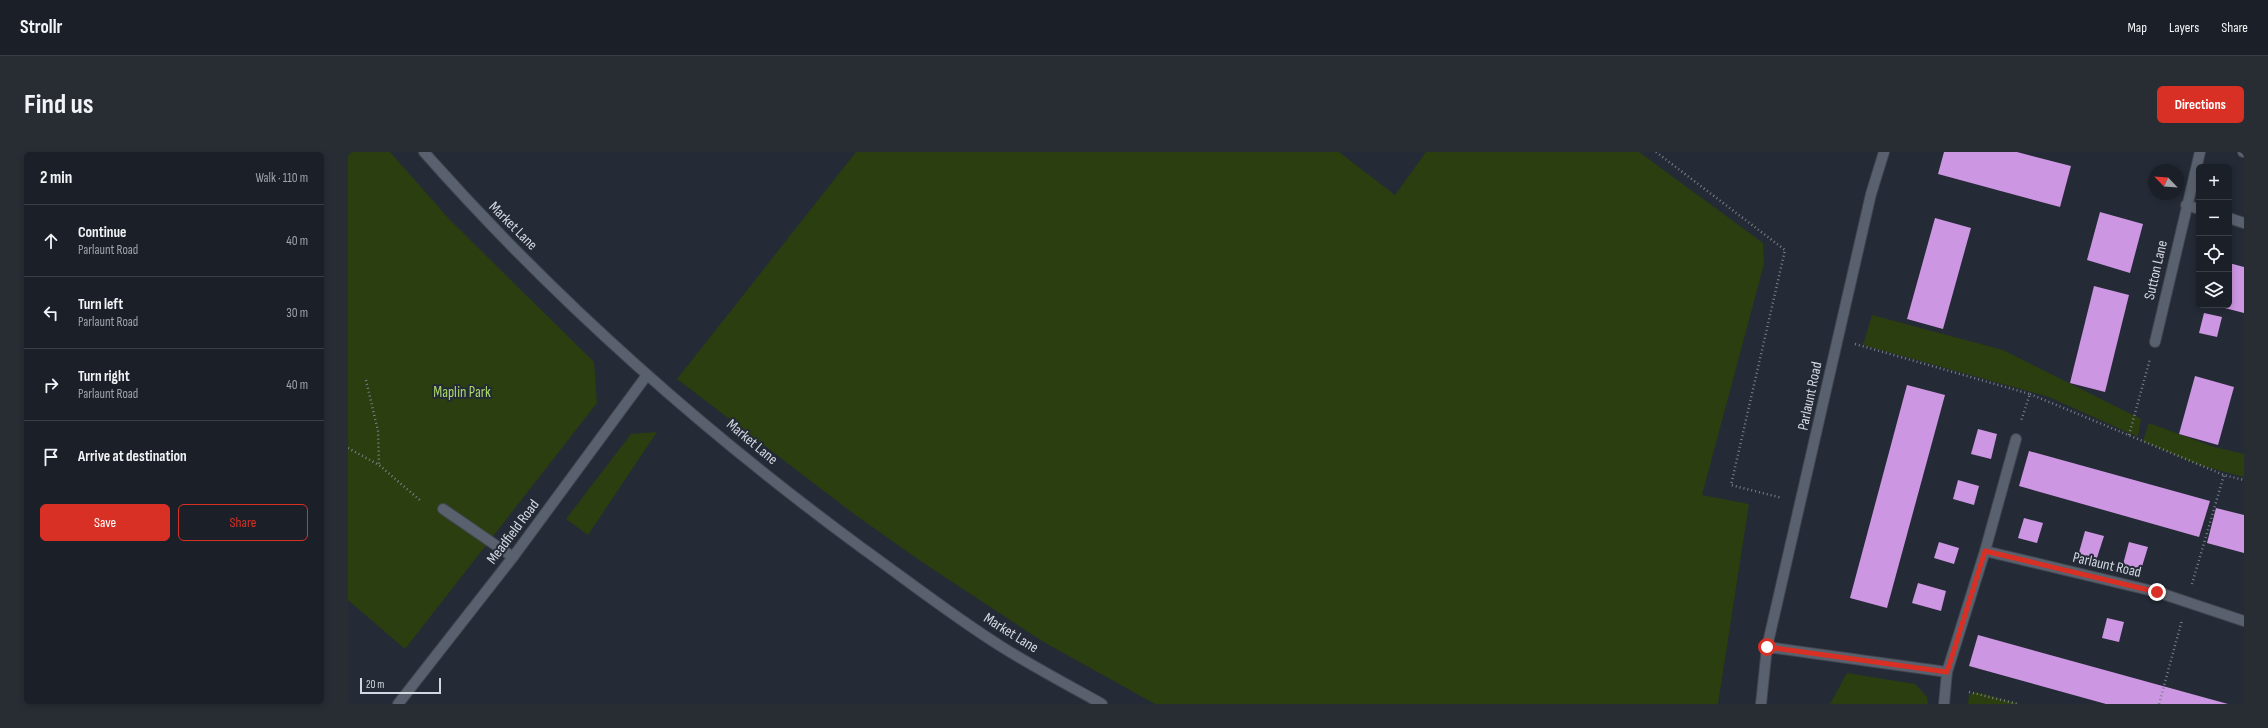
<!DOCTYPE html>
<html lang="en">
<head>
<meta charset="utf-8">
<style>
	body { margin:0; font-family:"Sofia Sans Condensed",sans-serif; background:#282d34; color:#f1f3f6 }
	.controls { position:absolute; right:12px; top:12px; display:grid; overflow:hidden; border-radius:6px; box-shadow:0 2px 6px #0003 }
	.controls button { width:36px; height:36px; display:grid; place-items:center; padding:0; border:0; border-bottom:1px solid #393e45; background:#1b2028; color:#f1f3f6; font:20px sans-serif }
	.compass { position:absolute; left:1800px; top:12px; width:36px; height:36px; border-radius:50%; background:#1b2028; box-shadow:0 2px 6px #0003; rotate:295deg }
	.scale { position:absolute; left:12px; bottom:10px; width:81px; box-sizing:border-box; padding-left:4px; border:2px solid #d3d7df; border-top:0; font-size:11px; line-height:14px; white-space:nowrap; color:#d3d7df; -webkit-text-stroke:3px #242a36; paint-order:stroke }
	.stop { position:absolute; width:12px; height:12px; margin:-9px; border:3px solid #d93025; border-radius:50%; background:#fff }
	.stop.end { background:#d93025; border-color:#fff; box-shadow:0 1px 4px #0008 }
	.list { margin:0; padding:0; list-style:none }
	h2 { display:flex; justify-content:space-between; align-items:center; height:52px; margin:0; padding:0 16px; font-size:17px }
	h2 small { font-size:13px; font-weight:400; color:#a0a3a8 }
	.list li { display:grid; grid-template-columns:26px 1fr auto; gap:12px; align-items:center; box-sizing:border-box; height:72px; padding:0 16px; border-top:1px solid #393e45 }
	.list b { display:block; font-size:15px; white-space:nowrap }
	.list p { margin:0; font-size:13px; white-space:nowrap; color:#a0a3a8 }
	.list em { font-size:13px; font-style:normal; color:#a0a3a8 }
	.actions { display:flex; gap:8px; padding:12px 16px }
	.actions a { flex:1; padding:9px 0; border:1px solid #d93025; border-radius:6px; text-align:center; font-size:14px; color:#d93025 }
	.actions .main { background:#d93025; color:#fff }
	.icon { flex:none; width:22px; height:22px; fill:none; stroke:currentColor; stroke-width:2; stroke-linecap:round; stroke-linejoin:round }
	.map { position:relative; flex:none; width:1896px; height:552px; overflow:hidden; border-radius:6px }
	header { display:flex; align-items:center; gap:24px; box-sizing:border-box; height:56px; padding:0 20px; background:#1b2028; border-bottom:1px solid #393e45 }
	header strong { font-size:19px }
	nav { display:flex; gap:22px; margin-inline-start:auto; font-size:14px }
	.intro { display:flex; align-items:center; justify-content:space-between; box-sizing:border-box; height:96px; padding:0 24px }
	h1 { margin:0; font-size:28px }
	.button { padding:10px 18px; border-radius:6px; background:#d93025; color:#fff; font-size:14px; font-weight:700 }
	main { display:flex; gap:24px; padding:0 24px }
	aside { flex:1; background:#1b2028; border-radius:6px; box-shadow:0 2px 6px #0003 }
	.map>svg:first-child { display:block }
	.green { fill:#2b3e0f }
	.building { fill:#cc96e2 }
	.lines { fill:none; stroke-linecap:round; stroke-linejoin:round }
	.service-casing { stroke:#40464f; stroke-width:12 }
	.minor-casing { stroke:#40464f; stroke-width:12 }
	.tertiary-casing { stroke:#40464f; stroke-width:12 }
	.path { stroke:#7b808a; stroke-width:2.5; stroke-dasharray:1 3; stroke-linecap:butt }
	.service { stroke:#5a616e; stroke-width:10 }
	.minor { stroke:#5a616e; stroke-width:10 }
	.tertiary { stroke:#5a616e; stroke-width:10 }
	.route { stroke:#d93025; stroke-width:5 }
	.labels { text-anchor:middle; dominant-baseline:central; stroke-width:4; stroke-linejoin:round; paint-order:stroke }
	.street-label { font-size:15px; fill:#d3d7df; stroke:#242a36 }
	.park-label { font-size:15px; fill:#a8d868; stroke:#242a36 }
</style>
</head>
<body>
<header>
<strong>Strollr</strong>
<nav><a>Map</a><a>Layers</a><a>Share</a></nav>
</header>
<div class="intro"><h1>Find us</h1><a class="button">Directions</a></div>
<main>
<aside>
<h2>2 min<small>Walk · 110 m</small></h2>
<ul class="list">
<li><svg class="icon" aria-label="ahead" viewBox="0 0 24 24"><path d="M12 20V5M6 11l6-6 6 6"/></svg><div><b>Continue</b><p>Parlaunt Road</p></div><em>40 m</em></li>
<li><svg class="icon" aria-label="left" viewBox="0 0 24 24"><path d="M17 20v-9H6M10 6l-5 5 5 5"/></svg><div><b>Turn left</b><p>Parlaunt Road</p></div><em>30 m</em></li>
<li><svg class="icon" aria-label="right" viewBox="0 0 24 24"><path d="M7 20v-9h11M14 6l5 5-5 5"/></svg><div><b>Turn right</b><p>Parlaunt Road</p></div><em>40 m</em></li>
<li><svg class="icon" aria-label="arrive" viewBox="0 0 24 24"><path d="M6 21V4h12l-3 4 3 4H6"/></svg><div><b>Arrive at destination</b></div></li>
</ul>
<div class="actions"><a class="main">Save</a><a>Share</a></div>
</aside>
<div class="map">
<svg width="1896" height="552" viewBox="0 0 1896 552">
	<rect width="100%" height="100%" fill="#242a36"/>
	<g class="green">
		<polygon points="0,0 42,0 102,68 246,210 249,251 57,497 0,448"/>
		<polygon points="508,0 991,0 1047,43 1078,0 1291,0 1415,91 1416,112 1354,343 1401,352 1370,552 807,552 694,489 574,410 506,362 329,227"/>
		<polygon points="1524,163 1655,198 1793,267 1790,285 1701,245 1515,193"/>
		<polygon points="1801,271 1866,295 1896,302 1896,325 1851,313 1795,289"/>
		<polygon points="309,280 240,383 218,367 283,282"/>
		<polygon points="1499,521 1567,532 1579,545 1580,552 1482,552"/>
		<polygon points="1628,540 1672,552 1620,552 1621,543"/>
	</g>
	<g class="building">
		<polygon points="1596,0 1669,0 1723,14 1712,55 1590,22"/>
		<polygon points="1752,60 1795,72 1782,121 1739,108"/>
		<polygon points="1587,66 1623,76 1595,177 1559,167"/>
		<polygon points="1881,111 1896,115 1896,161 1869,154 1881,153"/>
		<polygon points="1746,134 1781,143 1757,240 1722,231"/>
		<polygon points="1856,161 1874,165 1869,185 1851,181"/>
		<polygon points="1847,224 1886,235 1870,293 1831,282"/>
		<polygon points="1559,233 1597,243 1539,456 1502,446"/>
		<polygon points="1630,277 1649,282 1643,307 1623,302"/>
		<polygon points="1681,299 1862,349 1851,385 1671,334"/>
		<polygon points="1610,328 1631,334 1626,353 1605,347"/>
		<polygon points="1868,356 1896,363 1896,401 1859,391"/>
		<polygon points="1676,366 1695,371 1689,391 1670,386"/>
		<polygon points="1737,379 1756,384 1748,409 1730,404"/>
		<polygon points="1591,390 1611,396 1606,412 1586,406"/>
		<polygon points="1781,390 1800,395 1792,421 1774,416"/>
		<polygon points="1570,431 1598,439 1593,459 1564,451"/>
		<polygon points="1759,466 1776,470 1771,490 1754,486"/>
		<polygon points="1630,483 1880,552 1758,552 1621,514"/>
	</g>
	<g class="lines">
		<defs>
			<polyline id="service" points="95,357 165,405"/>
			<g id="minor">
				<path d="M76 0C206 147 355 279 514 396 560 429 606 465 654 495 686 515 720 533 754 552"/>
				<polyline points="1838,53 1851,57"/>
				<polyline points="1881,66 1896,71"/>
				<polyline points="1807,190 1852,0"/>
				<polyline points="1637,399 1809,440 1896,469"/>
				<polyline points="1419,495 1599,520 1596,552"/>
				<polyline points="1599,520 1637,399 1668,287"/>
				<polyline points="50,552 165,405 299,223"/>
			</g>
			<g id="tertiary">
				<polyline points="1895,0 1896,0"/>
				<polyline points="1413,552 1419,495 1523,42 1536,0"/>
			</g>
		</defs>
		<use href="#service" class="service-casing"/>
		<use href="#minor" class="minor-casing"/>
		<use href="#tertiary" class="tertiary-casing"/>
		<g class="path">
			<polyline points="1308,0 1437,98 1383,333 1434,346"/>
			<polyline points="1507,192 1682,242 1673,269"/>
			<polyline points="18,228 30,279 31,313"/>
			<polyline points="1682,242 1876,323 1896,328"/>
			<polyline points="1781,283 1802,207"/>
			<polyline points="0,296 31,313 73,349"/>
			<polyline points="1844,432 1876,323"/>
			<polyline points="1621,540 1670,552"/>
			<polyline points="1811,552 1834,468"/>
		</g>
		<use href="#service" class="service"/>
		<use href="#minor" class="minor"/>
		<use href="#tertiary" class="tertiary"/>
	</g>
	<g class="lines">
		<polyline class="route" points="1419,495 1599,520 1637,399 1809,440"/>
	</g>
	<g class="labels">
		<g class="street-label">
			<text transform="translate(165 74) rotate(45)">Market Lane</text>
			<text transform="translate(1808 118) rotate(-77)">Sutton Lane</text>
			<text transform="translate(1462 244) rotate(-78)">Parlaunt Road</text>
			<text transform="translate(404 290) rotate(40)">Market Lane</text>
			<text transform="translate(165 380) rotate(-53)">Meadfield Road</text>
			<text transform="translate(1759 413) rotate(13)">Parlaunt Road</text>
			<text transform="translate(663 481) rotate(32)">Market Lane</text>
		</g>
		<g class="park-label">
			<text x="114" y="240">Maplin Park</text>
		</g>
	</g>
</svg>
<div class="controls">
<button>+</button>
<button>−</button>
<button><svg class="icon" aria-label="locate" viewBox="0 0 24 24"><circle cx="12" cy="12" r="6"/><path d="M12 2v4M12 18v4M2 12h4M18 12h4"/></svg></button>
<button><svg class="icon" aria-label="layers" viewBox="0 0 24 24"><path d="M12 4l9 5-9 5-9-5zM3 14l9 5 9-5"/></svg></button>
</div>
<svg class="compass" viewBox="-18 -18 36 36"><path d="M0-13l5 13h-10z" fill="#e53935"/><path d="M0 13l5-13h-10z" fill="#a0a3a8"/></svg>
<div class="scale">20 m</div>
<div class="stop" style="left:1419px;top:495px"></div>
<div class="stop end" style="left:1809px;top:440px"></div>
</div>
</main>
</body>
</html>
